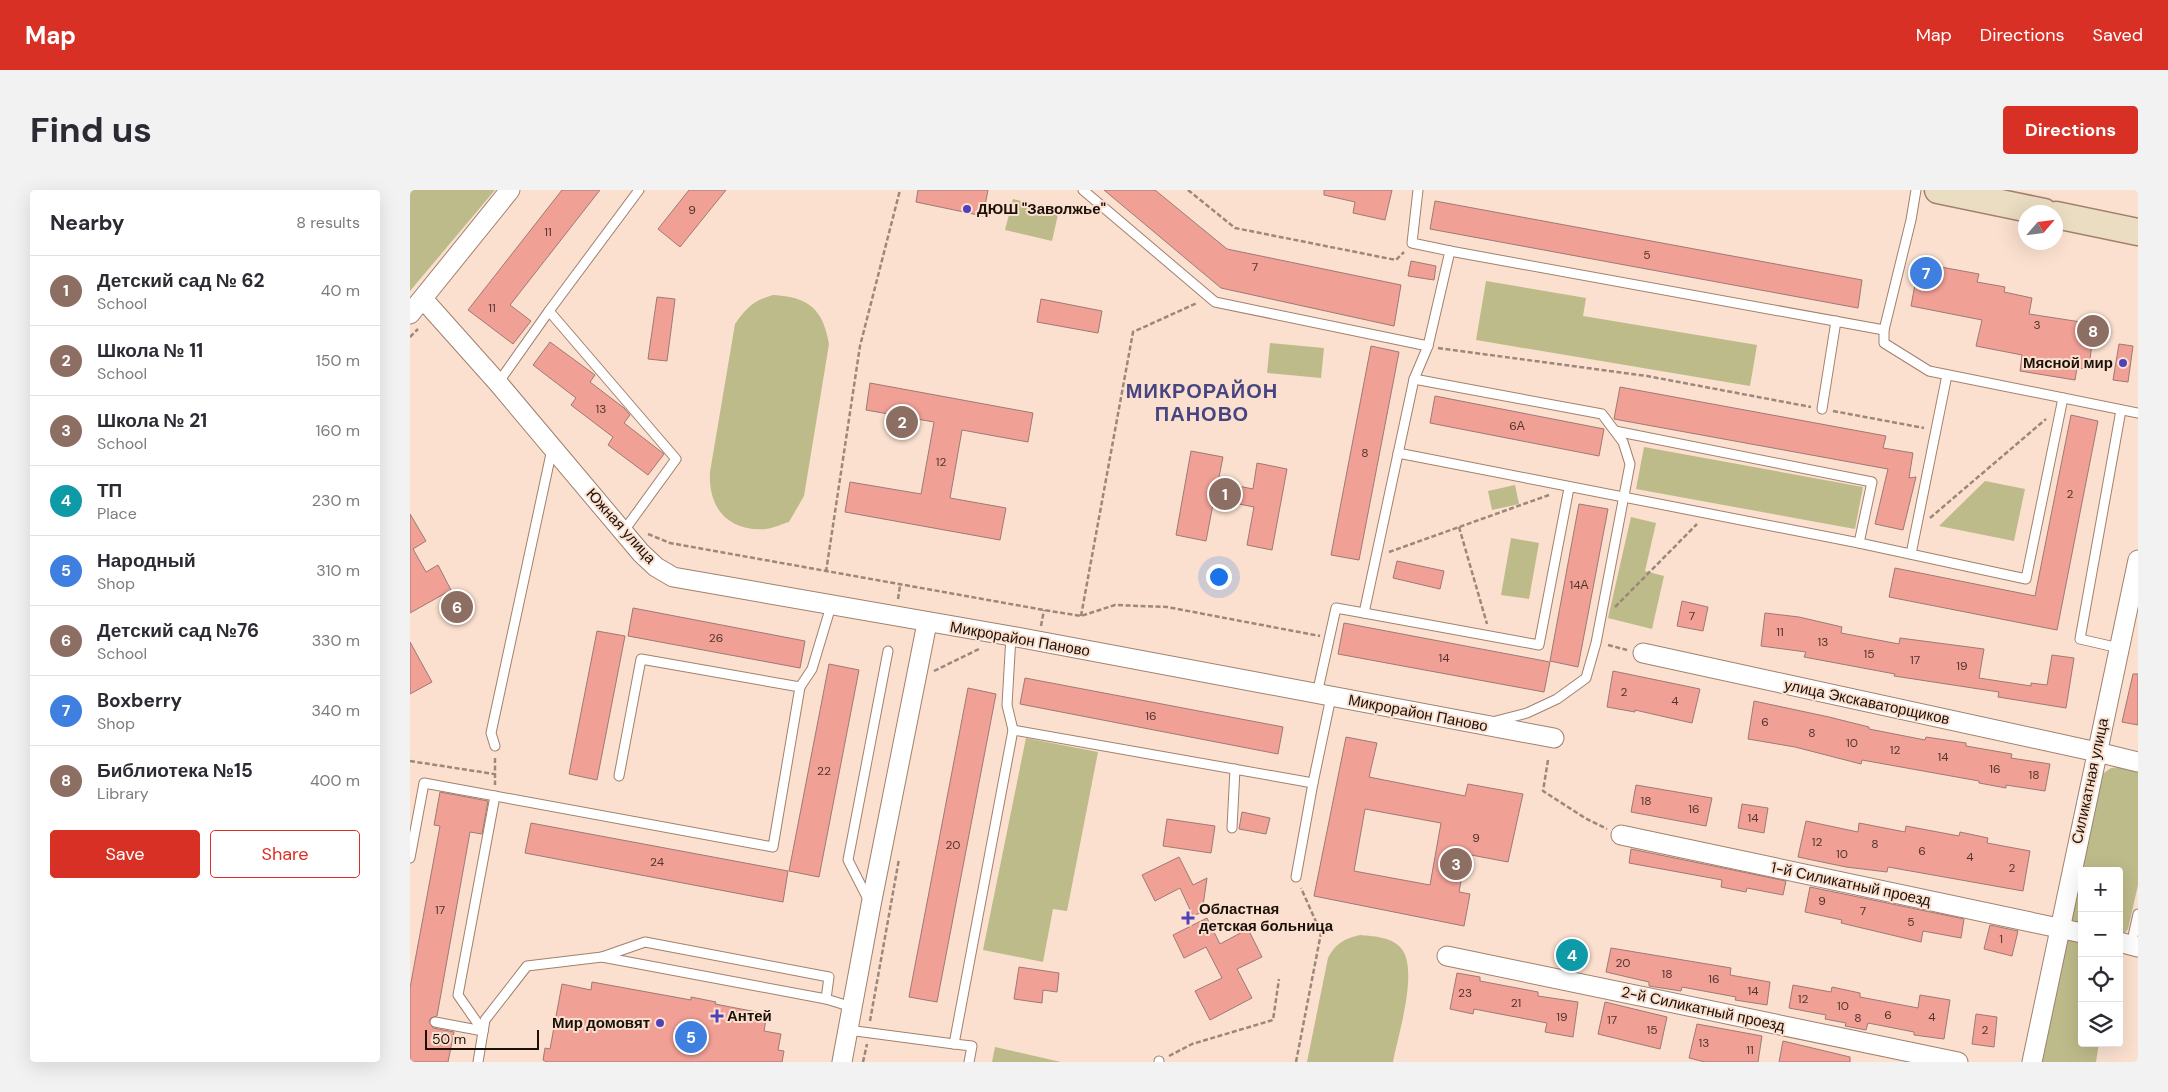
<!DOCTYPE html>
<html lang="en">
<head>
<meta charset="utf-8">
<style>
	body { margin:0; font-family:"DM Sans",sans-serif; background:#f2f2f3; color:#2b2b33 }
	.controls { position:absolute; right:15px; bottom:15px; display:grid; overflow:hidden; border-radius:5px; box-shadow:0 5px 20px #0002 }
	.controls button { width:45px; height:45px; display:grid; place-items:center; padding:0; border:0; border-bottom:1px solid #e1e1e2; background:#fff; color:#2b2b33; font:25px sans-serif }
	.compass { position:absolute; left:1608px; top:15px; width:45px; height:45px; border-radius:50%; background:#fff; box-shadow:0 5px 20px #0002; rotate:62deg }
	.scale { position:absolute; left:15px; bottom:12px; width:114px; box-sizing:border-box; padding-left:5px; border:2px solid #1c1109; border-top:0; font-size:14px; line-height:18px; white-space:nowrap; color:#1c1109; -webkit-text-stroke:4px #fbe0cf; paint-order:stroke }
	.you { position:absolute; left:808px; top:386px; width:18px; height:18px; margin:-12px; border:4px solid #fff; border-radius:50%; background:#1a73e8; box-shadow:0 0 0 8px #1a73e833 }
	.badge { display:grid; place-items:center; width:32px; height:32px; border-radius:50%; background:#d93025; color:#fff; font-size:16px; font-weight:700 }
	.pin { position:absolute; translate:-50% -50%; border:2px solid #fff; box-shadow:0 1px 5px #0006 }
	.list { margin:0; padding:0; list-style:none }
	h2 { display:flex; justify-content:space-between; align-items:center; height:65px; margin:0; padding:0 20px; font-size:21px }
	h2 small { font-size:16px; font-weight:400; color:#7c7c81 }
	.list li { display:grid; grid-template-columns:32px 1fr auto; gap:15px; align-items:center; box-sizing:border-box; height:70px; padding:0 20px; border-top:1px solid #e1e1e2 }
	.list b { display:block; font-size:19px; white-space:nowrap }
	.list p { margin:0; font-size:16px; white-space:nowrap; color:#7c7c81 }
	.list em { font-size:16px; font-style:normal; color:#7c7c81 }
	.actions { display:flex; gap:10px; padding:15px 20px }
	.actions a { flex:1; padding:11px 0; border:1px solid #d93025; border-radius:5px; text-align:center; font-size:18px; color:#d93025 }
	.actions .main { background:#d93025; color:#fff }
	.icon { flex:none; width:28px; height:28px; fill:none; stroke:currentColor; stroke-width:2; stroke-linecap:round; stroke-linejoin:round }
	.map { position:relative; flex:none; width:1728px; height:872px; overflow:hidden; border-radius:5px }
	header { display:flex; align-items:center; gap:30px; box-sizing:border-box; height:70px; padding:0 25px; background:#d93025; color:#fff }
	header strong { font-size:24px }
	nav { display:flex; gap:28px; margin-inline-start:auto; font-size:18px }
	.intro { display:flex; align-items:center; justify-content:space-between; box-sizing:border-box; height:120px; padding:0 30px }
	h1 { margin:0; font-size:35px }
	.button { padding:12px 22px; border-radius:5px; background:#d93025; color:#fff; font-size:18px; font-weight:700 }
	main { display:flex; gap:30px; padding:0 30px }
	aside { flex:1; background:#fff; border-radius:5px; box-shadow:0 5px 20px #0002 }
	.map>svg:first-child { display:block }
	.green { fill:#bdbb89 }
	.building { fill:#f1a096; stroke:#9e7974; fill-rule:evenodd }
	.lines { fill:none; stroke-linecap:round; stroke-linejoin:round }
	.lane-casing { stroke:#a0816e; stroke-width:11 }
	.street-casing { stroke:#a0816e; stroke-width:21 }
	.secondary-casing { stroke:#a0816e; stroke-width:29 }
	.path { stroke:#9c887a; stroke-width:2.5; stroke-dasharray:5 2.5; stroke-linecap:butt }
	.lane { stroke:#fff; stroke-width:9 }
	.street { stroke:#fff; stroke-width:19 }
	.secondary { stroke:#ebddc2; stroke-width:26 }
	.poi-dot { fill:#4f42b9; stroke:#fbe0cf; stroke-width:2 }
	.labels { text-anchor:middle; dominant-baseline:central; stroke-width:4; stroke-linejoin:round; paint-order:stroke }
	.number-label { font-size:12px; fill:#51352c }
	.poi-label { font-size:15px; font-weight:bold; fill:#1c1109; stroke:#fbe0cf; text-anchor:start }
	.street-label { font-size:15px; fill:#1c1109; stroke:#fbe0cf }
	.district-label { font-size:20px; font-weight:bold; letter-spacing:1px; fill:#464582; stroke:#fbe0cf }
</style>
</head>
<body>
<header>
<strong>Map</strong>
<nav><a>Map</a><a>Directions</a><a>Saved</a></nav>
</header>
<div class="intro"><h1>Find us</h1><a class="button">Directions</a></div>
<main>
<aside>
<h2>Nearby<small>8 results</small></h2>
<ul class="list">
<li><span class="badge" style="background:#8d6e63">1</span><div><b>Детский сад № 62</b><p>School</p></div><em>40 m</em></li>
<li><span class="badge" style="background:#8d6e63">2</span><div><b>Школа № 11</b><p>School</p></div><em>150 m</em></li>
<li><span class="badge" style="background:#8d6e63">3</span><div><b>Школа № 21</b><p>School</p></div><em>160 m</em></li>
<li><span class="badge" style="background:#0f9aa8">4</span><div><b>ТП</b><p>Place</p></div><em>230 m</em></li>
<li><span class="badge" style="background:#3f7fe0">5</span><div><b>Народный</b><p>Shop</p></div><em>310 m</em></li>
<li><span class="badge" style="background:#8d6e63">6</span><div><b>Детский сад №76</b><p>School</p></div><em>330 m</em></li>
<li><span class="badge" style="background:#3f7fe0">7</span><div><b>Boxberry</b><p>Shop</p></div><em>340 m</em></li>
<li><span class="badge" style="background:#8d6e63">8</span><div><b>Библиотека №15</b><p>Library</p></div><em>400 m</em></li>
</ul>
<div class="actions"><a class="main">Save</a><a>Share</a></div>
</aside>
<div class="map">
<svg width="1728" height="872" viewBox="0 0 1728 872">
	<rect width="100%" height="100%" fill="#fbe0cf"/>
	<g class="green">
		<polygon points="0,0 85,0 0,101"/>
		<polygon points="603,9 649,20 642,51 595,40"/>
		<polygon points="1076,91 1176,108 1173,126 1347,155 1340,196 1066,150"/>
		<path d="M363 105C399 107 413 119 419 154L394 306 379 332C372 334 364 338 356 339 318 342 298 318 300 282L325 134C337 117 343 111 363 105Z"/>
		<polygon points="860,153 914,158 911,188 857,183"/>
		<polygon points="1234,257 1453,297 1445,339 1226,299"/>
		<polygon points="1575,291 1615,299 1604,351 1529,336"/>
		<polygon points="1105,295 1109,314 1082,320 1078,301"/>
		<polygon points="1221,327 1246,333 1235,381 1254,386 1242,439 1198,428"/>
		<polygon points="1101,348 1129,353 1119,409 1091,405"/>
		<polygon points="616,548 688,562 657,721 643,719 633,772 573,760"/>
		<polygon points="1712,577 1728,581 1728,695 1718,739 1714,744 1709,746 1709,681 1672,681 1672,737 1663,732 1659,725 1688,587 1701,578"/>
		<path d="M950 745C962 746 981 747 990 757 1010 777 988 845 983 872H897L918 768C926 753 934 749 950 745Z"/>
		<polygon points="1672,748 1672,853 1689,853 1686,872 1626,872 1657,749"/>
		<polygon points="585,857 651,872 582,872"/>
	</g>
	<g class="building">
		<polygon points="152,0 190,0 100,115 121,131 103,154 58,120"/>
		<polygon points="279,0 316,0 270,57 248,39"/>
		<polygon points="508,0 578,0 573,26 506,12"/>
		<polygon points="694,0 745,0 817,59 991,95 984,136 811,98"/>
		<polygon points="914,0 982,0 975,30 943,23 945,12 914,5"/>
		<polygon points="1025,11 1452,90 1448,118 1020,39"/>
		<polygon points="1001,71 1026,76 1024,90 998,86"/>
		<polygon points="1509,73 1569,84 1567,92 1595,97 1594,102 1622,108 1619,124 1684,134 1679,179 1667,178 1665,190 1610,181 1612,165 1566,156 1572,130 1501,116"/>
		<polygon points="247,107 265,109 257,171 238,169"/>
		<polygon points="631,109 692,121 688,143 627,132"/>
		<polygon points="140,152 185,185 180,192 214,218 220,225 214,233 254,264 238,285 198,255 203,247 161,215 166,208 123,175"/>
		<polygon points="1709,154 1723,156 1718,192 1703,190"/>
		<polygon points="961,156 989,162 949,370 921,365"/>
		<polygon points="460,193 623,223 618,252 552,240 540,308 596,318 590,350 435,322 440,292 511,304 524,232 456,220"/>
		<polygon points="1210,197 1476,246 1473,258 1503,263 1499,288 1506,287 1493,340 1465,334 1478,279 1204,229"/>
		<polygon points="1025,206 1194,239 1189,266 1020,233"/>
		<polygon points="1661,225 1688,231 1647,440 1479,407 1485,378 1625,406"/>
		<polygon points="781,261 813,267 808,292 843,299 847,273 877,279 862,360 837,355 844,317 804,309 796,351 766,345"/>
		<polygon points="1169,314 1198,319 1168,477 1140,471"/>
		<polygon points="0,324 16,351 3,359 16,382 28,375 41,400 0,423"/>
		<polygon points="987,371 1034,381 1030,399 983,388"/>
		<polygon points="1272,411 1298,417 1293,441 1267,436"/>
		<polygon points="223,418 395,451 390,478 218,446"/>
		<polygon points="1355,423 1389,427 1432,437 1431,443 1489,454 1490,448 1574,459 1569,488 1621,496 1621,493 1637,495 1642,465 1664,468 1656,518 1588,507 1589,502 1484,486 1485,484 1394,467 1396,462 1351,456"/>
		<polygon points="934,433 1140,472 1134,502 928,464"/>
		<polygon points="187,441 215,446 187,590 159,584"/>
		<polygon points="0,452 22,492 0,504"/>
		<polygon points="419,474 449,480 409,687 379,681"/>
		<polygon points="1203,481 1290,499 1282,533 1225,520 1225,522 1197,517"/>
		<polygon points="1723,484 1728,484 1728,535 1712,532"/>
		<polygon points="615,488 873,537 868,564 610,514"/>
		<polygon points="558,498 586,504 527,812 499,807"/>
		<polygon points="1344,511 1419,527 1459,537 1459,539 1515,550 1516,547 1556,553 1556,556 1602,564 1601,568 1640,574 1635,601 1596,595 1596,598 1569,593 1569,591 1452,570 1451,574 1385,557 1338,549"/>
		<path d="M936 547 967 553 959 587 1055 606 1058 594 1113 604 1098 672 1056 664 1049 702 1060 704 1054 736 904 706ZM955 619 1031 633 1020 695 944 681Z"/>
		<polygon points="1226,595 1302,608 1296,636 1221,622"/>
		<polygon points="30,602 78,611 72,644 60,642 27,826 21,828 19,831 23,838 44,842 38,872 0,872 0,798 30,636 24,635"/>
		<polygon points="1332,614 1358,618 1354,643 1328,638"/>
		<polygon points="832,622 860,628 856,644 829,639"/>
		<polygon points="757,629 805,636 801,663 753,656"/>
		<polygon points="1396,631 1448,642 1449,633 1495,642 1496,636 1549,646 1550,642 1578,648 1577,653 1620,661 1613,701 1478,677 1477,682 1436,677 1388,667"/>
		<polygon points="121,633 378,681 373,712 115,663"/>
		<polygon points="1221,659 1376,691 1373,705 1337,698 1336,702 1311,697 1312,690 1219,673"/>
		<polygon points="769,667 783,695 797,688 792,722 783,726 770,698 745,711 732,685"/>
		<polygon points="1400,697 1554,729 1551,748 1513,741 1511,752 1431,733 1432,730 1395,722"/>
		<polygon points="797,728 810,754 838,739 852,767 827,779 842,808 800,830 785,801 812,788 796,757 774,768 763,745"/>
		<polygon points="1580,735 1608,741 1602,766 1574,759"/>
		<polygon points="1151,756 1176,760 1174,774 1149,770"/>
		<polygon points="1201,758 1321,778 1320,785 1360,792 1357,815 1325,810 1326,807 1272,797 1271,801 1239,796 1239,792 1196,782"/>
		<polygon points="609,777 649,783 647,802 633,800 632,813 604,809"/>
		<polygon points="1047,783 1070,787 1070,791 1128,802 1128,806 1168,812 1163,847 1135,842 1137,833 1064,819 1063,824 1040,819"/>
		<polygon points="182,792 281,810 281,807 306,812 305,814 357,824 354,841 371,844 368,860 374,861 372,872 137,872 133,870 135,858 140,859 152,794 181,800"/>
		<polygon points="1383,795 1421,802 1422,797 1450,803 1450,807 1508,818 1510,805 1540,810 1534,849 1504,845 1504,842 1458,833 1456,840 1435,836 1436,833 1415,829 1416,825 1379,818"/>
		<polygon points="1195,812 1257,827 1250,859 1188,844"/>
		<polygon points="1566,824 1587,827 1584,857 1562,854"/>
		<polygon points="1287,834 1352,846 1348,872 1295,872 1279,868"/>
		<polygon points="1373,851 1440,867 1440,872 1369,872"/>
	</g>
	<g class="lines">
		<defs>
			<g id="lane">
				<polyline points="673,0 805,112 1018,156"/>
				<polyline points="1506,0 1501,30 1474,140 1474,153 1519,181 1728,223"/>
				<polyline points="1040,61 1474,140"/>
				<polyline points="139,121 229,0"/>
				<polyline points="1004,189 1192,224 1213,252 1220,274 1186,453 1176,488 1147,509 1117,523 1082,532"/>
				<polyline points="88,193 139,121 266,269 213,342"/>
				<polyline points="1412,219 1426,131"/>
				<polyline points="1205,241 1462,292 1449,353 1616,389 1653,208"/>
				<polyline points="988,263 1449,353"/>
				<polyline points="1501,364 1537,185"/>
				<polyline points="954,423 1129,455 1159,298"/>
				<polyline points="1709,458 1670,449 1711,220"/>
				<polyline points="907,504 926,418 954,423 1004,189 1018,156 1040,61 1002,53 1008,0"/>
				<polyline points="603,540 903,593 921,507"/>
				<polyline points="85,556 81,543 142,259"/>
				<polyline points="209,586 231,469 390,497"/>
				<polyline points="822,638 825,579"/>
				<polyline points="0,668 14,593 363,657 390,497 402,479 421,416"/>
				<polyline points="886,687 903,593"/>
				<polyline points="459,711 438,670 478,461"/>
				<polygon points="235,752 419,787 416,809 192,767"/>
				<polyline points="1721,755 1728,724"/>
				<polyline points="416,809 442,817"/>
				<polyline points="25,832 73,841"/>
				<polyline points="438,840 544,854 603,540 597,515 601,446"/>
				<polyline points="73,841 48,805 85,606"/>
				<polyline points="544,854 562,856 559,872"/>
				<polyline points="68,872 75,830 117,776 192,767"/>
				<polyline points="749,872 749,871"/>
			</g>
			<g id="street">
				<polyline points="13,109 88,193 231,363 246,377 263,387 601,446 1144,548"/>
				<polyline points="0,124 100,0"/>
				<polyline points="1233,463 1687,562 1728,572"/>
				<polyline points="1211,645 1672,743"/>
				<polyline points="1709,752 1728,757"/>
				<polyline points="1037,766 1548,872"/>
				<polyline points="432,872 461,715 517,433"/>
				<polyline points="1622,872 1728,370"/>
			</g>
			<g id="secondary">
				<polyline points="1528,0 1634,22"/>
				<polyline points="1646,25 1728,42"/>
			</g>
		</defs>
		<use href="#lane" class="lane-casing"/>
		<use href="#street" class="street-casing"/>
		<use href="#secondary" class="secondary-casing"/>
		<g class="path">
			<polyline points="778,0 825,38 986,70 994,62"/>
			<polyline points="0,147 8,139"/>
			<polyline points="1028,158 1237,186 1401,217"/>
			<polyline points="1423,221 1514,238"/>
			<polyline points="1520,328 1636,229"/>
			<polyline points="1049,337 1077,434"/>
			<polyline points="238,344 260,353 634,420 671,426 705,415 757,417 910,446"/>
			<polyline points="979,362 1139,305"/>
			<polyline points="416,382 450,156 490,0"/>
			<polyline points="488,409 490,396"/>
			<polyline points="1205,417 1287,334"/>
			<polyline points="671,426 723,142 787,113"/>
			<polyline points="631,436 634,420"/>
			<polyline points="1198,455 1217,460"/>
			<polyline points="524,481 571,458"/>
			<polyline points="85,568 85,595"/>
			<polyline points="1138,570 1133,601 1175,628 1197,639"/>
			<polyline points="0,571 84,584"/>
			<polyline points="460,831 489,669"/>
			<polyline points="759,866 782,854 863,830 869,789"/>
			<polyline points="453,872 457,854"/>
			<polyline points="886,872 911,743 891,698"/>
		</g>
		<use href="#lane" class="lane"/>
		<use href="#street" class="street"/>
		<use href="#secondary" class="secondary"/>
	</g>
	<g class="poi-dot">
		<circle cx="557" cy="19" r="5"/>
		<circle cx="1713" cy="173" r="5"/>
		<path d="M775.5 720.5h5v5h5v5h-5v5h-5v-5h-5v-5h5z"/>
		<path d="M304.5 818.5h5v5h5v5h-5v5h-5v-5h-5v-5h5z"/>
		<circle cx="250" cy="833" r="5"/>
	</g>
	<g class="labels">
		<g class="number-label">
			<text x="282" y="20">9</text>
			<text x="138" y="42">11</text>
			<text x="1237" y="65">5</text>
			<text x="845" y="77">7</text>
			<text x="82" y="118">11</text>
			<text x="1627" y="135">3</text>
			<text x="191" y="219">13</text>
			<text x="1107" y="236">6А</text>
			<text x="955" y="263">8</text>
			<text x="531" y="272">12</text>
			<text x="1660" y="304">2</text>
			<text x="1169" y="395">14А</text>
			<text x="1282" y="426">7</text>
			<text x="1370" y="442">11</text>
			<text x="306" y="448">26</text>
			<text x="1413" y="452">13</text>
			<text x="1459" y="464">15</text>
			<text x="1034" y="468">14</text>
			<text x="1505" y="470">17</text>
			<text x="1552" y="476">19</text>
			<text x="1214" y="502">2</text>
			<text x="1265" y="511">4</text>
			<text x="741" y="526">16</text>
			<text x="1355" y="532">6</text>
			<text x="1402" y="543">8</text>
			<text x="1442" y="553">10</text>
			<text x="1485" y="560">12</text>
			<text x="1533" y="567">14</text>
			<text x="1585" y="579">16</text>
			<text x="414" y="581">22</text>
			<text x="1624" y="585">18</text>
			<text x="1236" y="611">18</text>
			<text x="1284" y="619">16</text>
			<text x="1343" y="628">14</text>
			<text x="1066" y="648">9</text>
			<text x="1407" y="652">12</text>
			<text x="1465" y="654">8</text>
			<text x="543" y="655">20</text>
			<text x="1512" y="661">6</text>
			<text x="1432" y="664">10</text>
			<text x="1560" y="667">4</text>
			<text x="247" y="672">24</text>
			<text x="1602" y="678">2</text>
			<text x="1412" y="711">9</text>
			<text x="30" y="720">17</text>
			<text x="1453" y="721">7</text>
			<text x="1501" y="732">5</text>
			<text x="1591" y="749">1</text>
			<text x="1213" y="773">20</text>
			<text x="1257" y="784">18</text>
			<text x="1304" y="789">16</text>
			<text x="1343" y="801">14</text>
			<text x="1055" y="803">23</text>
			<text x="1393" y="809">12</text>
			<text x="1106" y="813">21</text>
			<text x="1433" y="816">10</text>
			<text x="1478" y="825">6</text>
			<text x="1152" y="827">19</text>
			<text x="1522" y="827">4</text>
			<text x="1448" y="828">8</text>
			<text x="1202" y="830">17</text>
			<text x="1242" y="840">15</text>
			<text x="1575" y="840">2</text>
			<text x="1294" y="853">13</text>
			<text x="1340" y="860">11</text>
		</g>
		<g class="poi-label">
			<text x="567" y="19">ДЮШ "Заволжье"</text>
			<text x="1703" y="173" text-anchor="end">Мясной мир</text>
			<text x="789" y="719">Областная<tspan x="789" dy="17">детская больница</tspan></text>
			<text x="317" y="826">Антей</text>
			<text x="240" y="833" text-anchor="end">Мир домовят</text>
		</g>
		<g class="street-label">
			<text transform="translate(211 336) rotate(48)">Южная улица</text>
			<text transform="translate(610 449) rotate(10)">Микрорайон Паново</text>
			<text transform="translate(1457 512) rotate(12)">улица Экскаваторщиков</text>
			<text transform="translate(1008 523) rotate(11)">Микрорайон Паново</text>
			<text transform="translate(1680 591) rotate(-78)">Силикатная улица</text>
			<text transform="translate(1441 694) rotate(12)">1-й Силикатный проезд</text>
			<text transform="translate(1293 819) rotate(12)">2-й Силикатный проезд</text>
		</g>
		<g class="district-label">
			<text x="792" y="201">МИКРОРАЙОН<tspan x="792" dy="23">ПАНОВО</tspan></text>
		</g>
	</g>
</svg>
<div class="controls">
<button>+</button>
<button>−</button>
<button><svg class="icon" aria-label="locate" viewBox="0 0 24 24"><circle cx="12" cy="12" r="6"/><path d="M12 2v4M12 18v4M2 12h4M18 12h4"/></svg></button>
<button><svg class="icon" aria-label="layers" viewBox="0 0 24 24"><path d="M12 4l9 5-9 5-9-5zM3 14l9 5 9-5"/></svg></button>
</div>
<svg class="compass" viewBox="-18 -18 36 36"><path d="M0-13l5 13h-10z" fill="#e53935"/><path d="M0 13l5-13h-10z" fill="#7c7c81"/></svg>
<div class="scale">50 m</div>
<div class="you"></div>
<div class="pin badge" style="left:815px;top:304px;background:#8d6e63">1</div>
<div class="pin badge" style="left:492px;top:232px;background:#8d6e63">2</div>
<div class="pin badge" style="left:1046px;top:674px;background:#8d6e63">3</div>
<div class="pin badge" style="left:1162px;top:765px;background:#0f9aa8">4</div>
<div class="pin badge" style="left:281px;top:847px;background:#3f7fe0">5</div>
<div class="pin badge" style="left:47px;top:417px;background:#8d6e63">6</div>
<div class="pin badge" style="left:1516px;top:83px;background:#3f7fe0">7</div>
<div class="pin badge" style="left:1683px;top:141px;background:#8d6e63">8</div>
</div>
</main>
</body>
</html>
